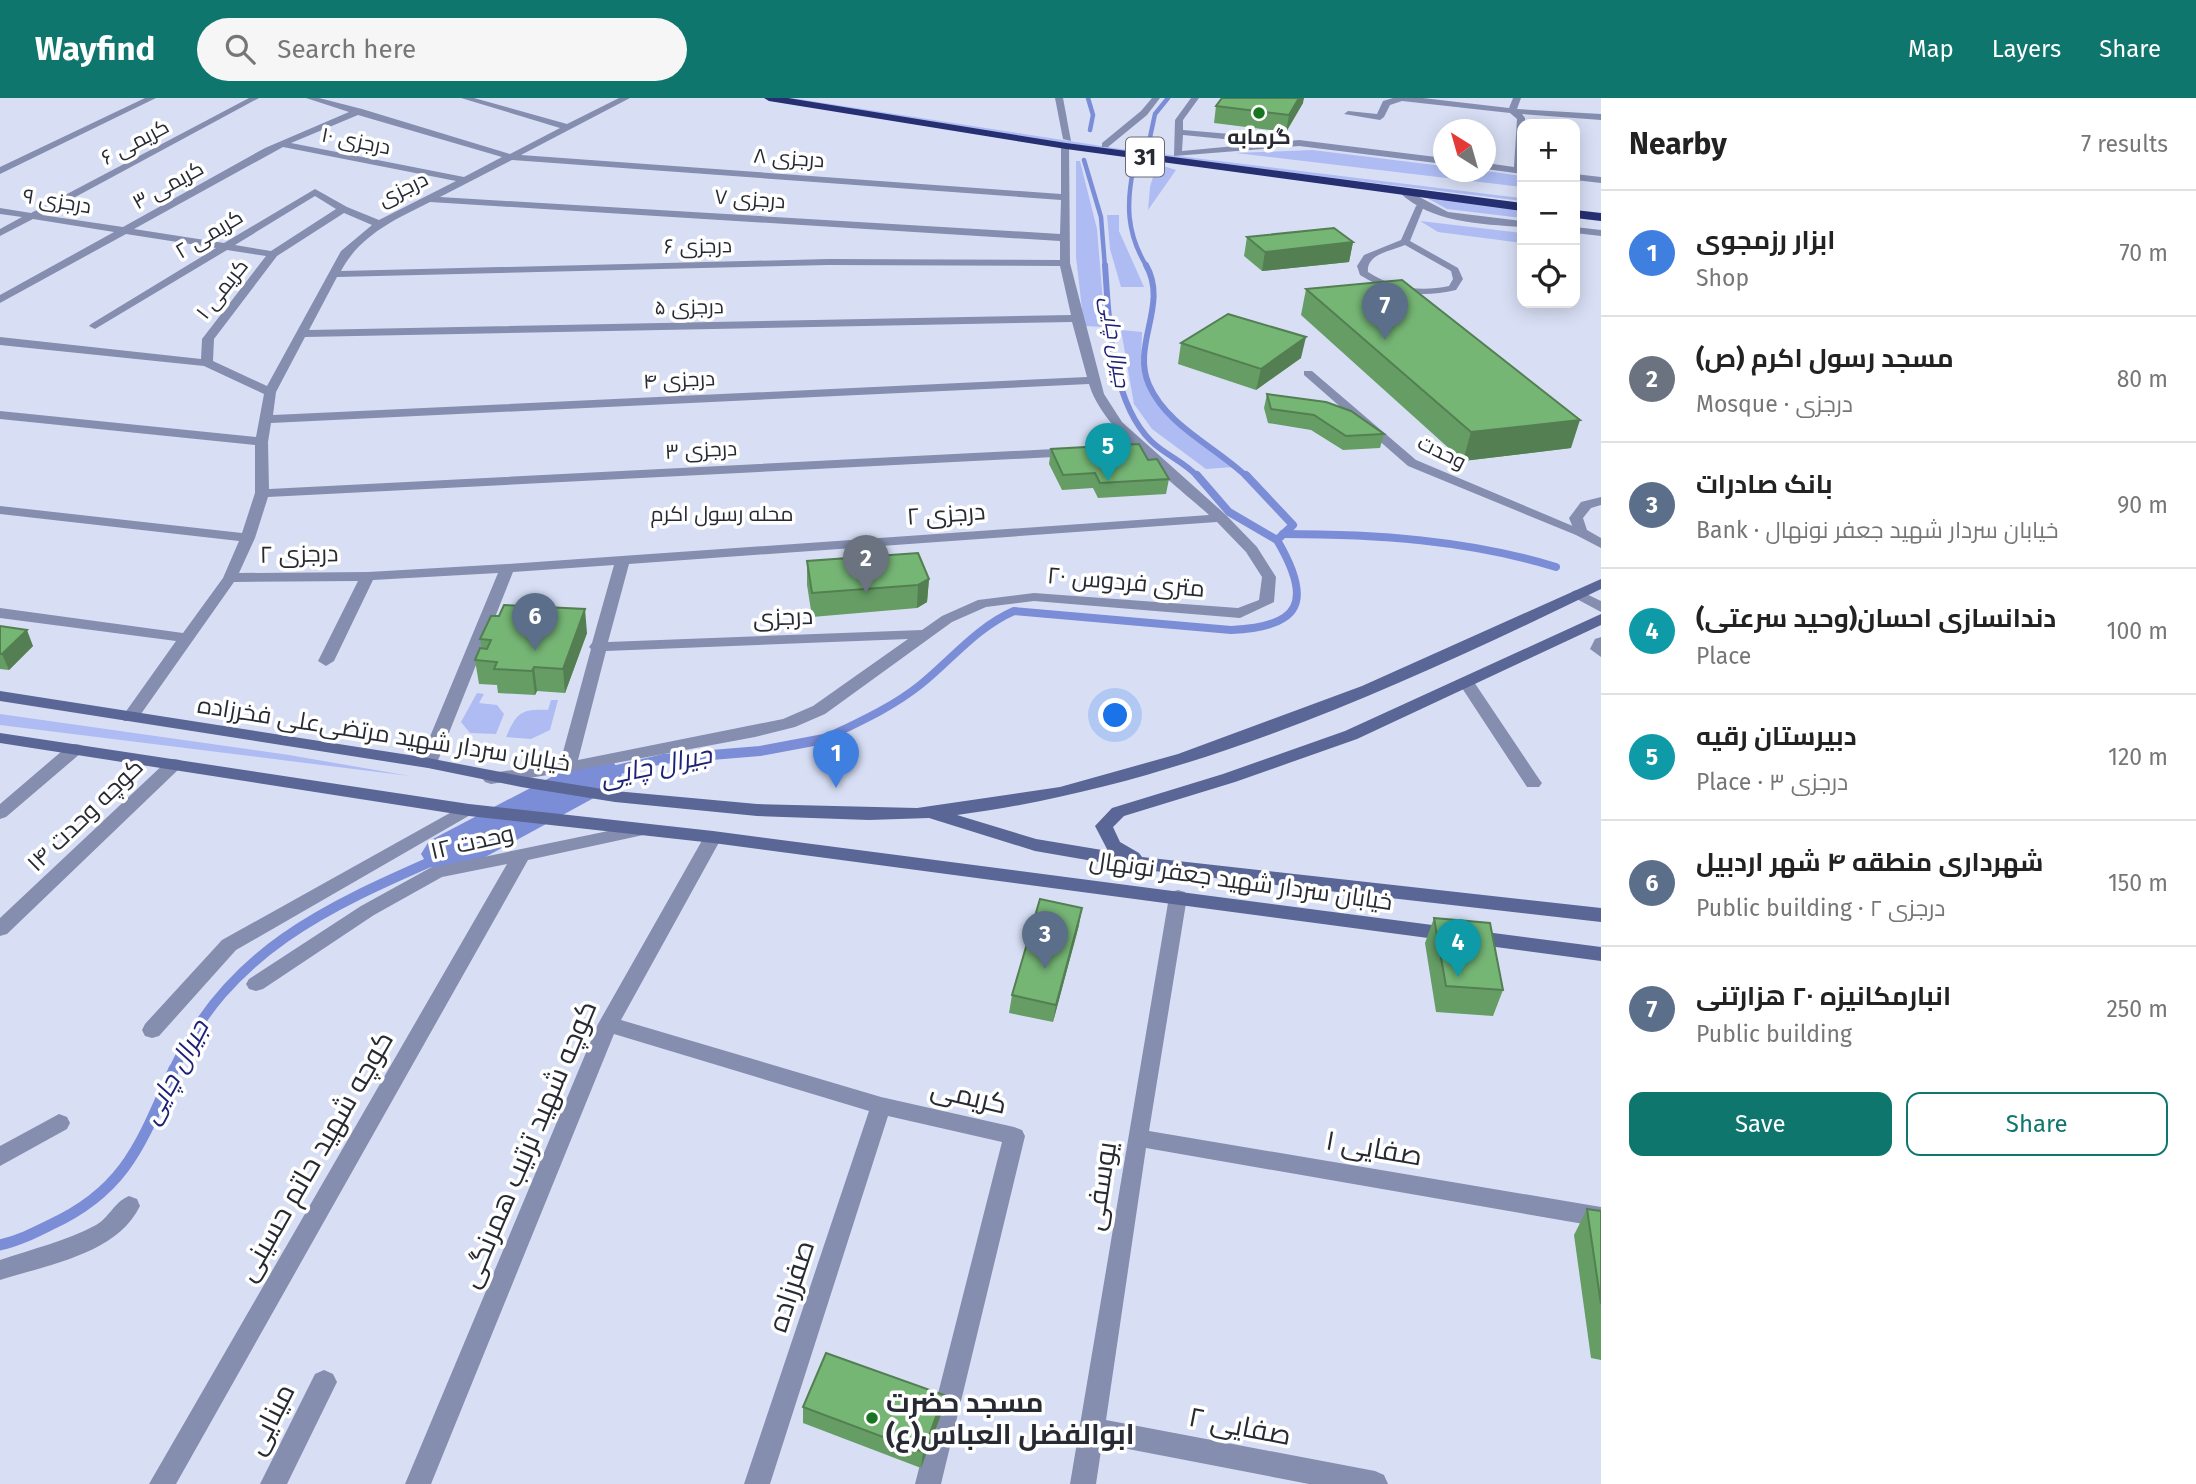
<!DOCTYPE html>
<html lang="en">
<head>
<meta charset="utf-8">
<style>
	body { margin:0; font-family:"Fira Sans",Cairo,sans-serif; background:#f6f6f6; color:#222 }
	.controls { position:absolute; right:21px; top:21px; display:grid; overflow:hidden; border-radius:14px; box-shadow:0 4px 18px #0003 }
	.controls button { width:63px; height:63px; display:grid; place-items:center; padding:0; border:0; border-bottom:2px solid #e0e0e0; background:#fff; color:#222; font:35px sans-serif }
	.compass { position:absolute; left:1433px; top:21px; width:63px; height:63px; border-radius:50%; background:#fff; box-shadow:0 4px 18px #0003; rotate:323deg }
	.you { position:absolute; left:1116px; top:618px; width:24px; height:24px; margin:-18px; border:5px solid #fff; border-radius:50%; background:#1a73e8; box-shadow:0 0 0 10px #1a73e833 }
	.badge { display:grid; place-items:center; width:46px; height:46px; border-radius:50%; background:#0f766e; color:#fff; font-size:23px; font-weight:700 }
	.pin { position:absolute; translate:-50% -58px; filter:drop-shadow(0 2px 4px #0008) }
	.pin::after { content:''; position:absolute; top:37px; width:24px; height:21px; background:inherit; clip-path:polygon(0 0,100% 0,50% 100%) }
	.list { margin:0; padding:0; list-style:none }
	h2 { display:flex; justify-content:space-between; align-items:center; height:91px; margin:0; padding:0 28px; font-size:30px }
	h2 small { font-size:23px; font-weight:400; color:#767676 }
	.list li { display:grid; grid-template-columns:46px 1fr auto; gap:21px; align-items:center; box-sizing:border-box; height:126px; padding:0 28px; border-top:2px solid #e0e0e0 }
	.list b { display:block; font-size:26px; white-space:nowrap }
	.list p { margin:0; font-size:23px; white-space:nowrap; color:#767676 }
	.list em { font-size:23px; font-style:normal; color:#767676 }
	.actions { display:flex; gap:14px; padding:21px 28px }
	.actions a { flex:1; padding:16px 0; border:2px solid #0f766e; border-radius:14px; text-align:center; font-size:24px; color:#0f766e }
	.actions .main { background:#0f766e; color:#fff }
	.icon { flex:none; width:38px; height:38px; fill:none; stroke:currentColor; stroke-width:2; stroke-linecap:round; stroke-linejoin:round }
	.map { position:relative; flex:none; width:1601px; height:1386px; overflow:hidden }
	header { display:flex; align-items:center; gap:42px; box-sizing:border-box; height:98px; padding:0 35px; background:#0f766e; color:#fff }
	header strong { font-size:33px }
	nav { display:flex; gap:38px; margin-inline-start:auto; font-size:24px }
	.search { width:490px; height:63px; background:#f6f6f6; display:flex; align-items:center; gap:18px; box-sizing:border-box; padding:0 24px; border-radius:38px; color:#767676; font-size:26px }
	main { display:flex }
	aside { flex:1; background:#fff }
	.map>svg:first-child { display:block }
	.green { fill:#aebcf3 }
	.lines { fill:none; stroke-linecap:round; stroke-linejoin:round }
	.stream-far4 { stroke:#7c8dd8; stroke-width:4.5 }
	.stream-far3 { stroke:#7c8dd8; stroke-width:6 }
	.stream-far2 { stroke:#7c8dd8; stroke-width:8 }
	.stream-far1 { stroke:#7c8dd8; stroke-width:10 }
	.stream { stroke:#7c8dd8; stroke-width:11 }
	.river { fill:#7c8dd8; fill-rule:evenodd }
	.lane { fill:#858eaf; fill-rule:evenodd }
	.street { fill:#858eaf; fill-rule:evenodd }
	.secondary { fill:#5a6696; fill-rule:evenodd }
	.highway { fill:#262f71; fill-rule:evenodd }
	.wall { fill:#659d65 }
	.shaded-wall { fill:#537f52 }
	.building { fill:#76b675; stroke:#537f52; stroke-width:2 }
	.poi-dot { fill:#1a7522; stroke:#fff; stroke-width:2.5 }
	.labels { text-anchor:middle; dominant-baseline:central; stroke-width:7; stroke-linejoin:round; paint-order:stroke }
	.far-poi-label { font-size:21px; font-weight:bold; fill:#272a32; stroke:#fff }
	.far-street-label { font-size:21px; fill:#272a32; stroke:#fff }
	.far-water-label { font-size:21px; font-style:italic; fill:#1e2178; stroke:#fff }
	.far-neighbourhood-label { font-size:21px; fill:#272a32; stroke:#fff }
	.shield { fill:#fff; stroke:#686a70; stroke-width:2 }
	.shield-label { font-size:23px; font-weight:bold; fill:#272a32 }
	.street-label { font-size:24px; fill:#272a32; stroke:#fff }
	.water-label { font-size:26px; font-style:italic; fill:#1e2178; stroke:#fff }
	.near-street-label { font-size:28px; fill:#272a32; stroke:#fff }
	.near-poi-label { font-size:28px; font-weight:bold; fill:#272a32; stroke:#fff; text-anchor:start }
</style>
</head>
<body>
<header>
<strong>Wayfind</strong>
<div class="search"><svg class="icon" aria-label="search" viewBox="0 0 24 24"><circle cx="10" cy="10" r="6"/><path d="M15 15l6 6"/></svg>Search here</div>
<nav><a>Map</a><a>Layers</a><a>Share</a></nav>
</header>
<main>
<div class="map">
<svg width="1601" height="1386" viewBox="0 0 1601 1386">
	<rect width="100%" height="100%" fill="#d8dff5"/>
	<g class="green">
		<polygon points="777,0 792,0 1121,51 1512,99 1522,100 1522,103 1120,54"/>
		<polygon points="1312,52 1443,68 1444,74 1486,73 1522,78 1522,89 1236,55"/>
		<polygon points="1076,63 1080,63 1097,131 1105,229 1084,228 1076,159"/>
		<polygon points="1157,66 1176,72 1148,112 1150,89"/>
		<polygon points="1418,95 1522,109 1522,120 1447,111"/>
		<polygon points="1107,117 1119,117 1119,133 1144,189 1121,189 1110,151"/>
		<polygon points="1420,123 1522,135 1522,145 1438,134"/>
		<path d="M1121 232 1142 234C1142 246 1140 260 1143 272 1151 316 1207 338 1234 369L1206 371 1152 331 1134 306Z"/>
		<polygon points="477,595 484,596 479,605 497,607 504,616 496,636 470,635 461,624"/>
		<path d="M551 602H558L550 632 531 641 506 639C517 615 520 611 548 612Z"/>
		<polygon points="0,616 289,657 410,678 0,627"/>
	</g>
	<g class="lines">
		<g class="stream-far4">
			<polyline points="1088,0 1093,17 1090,32"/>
			<polyline points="1149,44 1155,16 1168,0"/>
			<polyline points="1084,62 1101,119 1105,169"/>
			<path d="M1134 67C1126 105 1126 135 1147 169"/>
		</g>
		<g class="stream-far3">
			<path d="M1105 167C1109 222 1110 302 1151 343 1165 357 1185 364 1198 379"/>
			<path d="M1146 167C1169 207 1131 246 1149 287 1167 328 1216 349 1247 379"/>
		</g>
		<g class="stream-far2">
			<polyline points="1197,377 1229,414 1277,442"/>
			<path d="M1283 436C1375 436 1468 442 1556 469"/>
			<path d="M820 643C854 626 890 611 920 587 951 562 977 529 1014 513L1231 532C1302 529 1313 503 1277 442L1293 427 1246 377"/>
		</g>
		<g class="stream-far1">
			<polyline points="596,677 663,661 760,653 824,641"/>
			<path d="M173 973C229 850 332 807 448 756"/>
		</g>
		<path class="stream" d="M0 1147C18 1143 34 1135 50 1127 127 1092 142 1043 174 971"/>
		<polygon class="river" points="596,661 614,665 622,677 614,689 467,769 448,774 429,769 421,756 429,743 578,665"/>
		<g class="lane">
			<path d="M1420 105 1424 108 1410 143 1458 170 1463 181 1456 192C1421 200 1390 196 1360 177L1357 168 1364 157 1401 142 1416 108ZM1405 147 1451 173 1453 181 1449 188C1419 194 1393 190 1368 174 1366 156 1391 153 1405 147Z"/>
			<polygon points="1304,273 1312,273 1416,362 1587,434 1581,438 1576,437 1408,368 1304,277"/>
		</g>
		<g class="street">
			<polygon points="145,0 156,0 0,76 0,69"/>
			<path d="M249 0H259L42 117 123 129 265 50 349 14 306 0H319L362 11 510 56 560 30 461 0H474L567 26 619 0H630L521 57 1061 96V48L1069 46 1070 165 1104 296 1122 324 1226 417 1257 449 1276 479 1274 504 1240 520 1034 503 986 509 952 524 825 616 795 629 755 639 567 674 491 686 485 684 482 680 485 676 560 665 591 551 589 549 592 545 614 467 513 474 437 665 428 670 419 665 498 475 373 482 334 563 326 568 318 563 358 483 234 484 136 623H124L122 619 176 543 0 520V510L183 535 223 480 239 443 0 416V408L242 435 255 395V347L0 321V313L256 339 264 296 204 268 0 247V239L201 261 202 241 266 158 227 152 95 231 89 228 91 226 216 150 126 136 0 205V197L114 134 33 121 0 138V131L22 119 0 116V110L31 115ZM358 17 502 59 464 79 291 45ZM283 49 456 83 379 122 347 109 315 91 224 145 134 131ZM512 62 1061 102 1060 136 440 99ZM315 98 336 111 271 153 235 147ZM430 104 1060 143V162L828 161 341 173C360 137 396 121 430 104ZM344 115 372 127 341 153 267 288 213 263 214 241 277 158ZM828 167 1060 168 1071 217 309 232 337 179ZM1072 224 1087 279 273 317 276 294 305 239ZM1089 286C1102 332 1173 384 1209 417L507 466 368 474 239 475 255 440 268 399 1073 358 1080 354 1073 350 269 391 268 344 271 325ZM1217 424 1246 454 1262 479 1259 502 1238 510 1034 495 978 502 942 518 922 532 608 544 629 466ZM908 541 813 608 783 621 578 662 606 553Z"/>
			<polygon points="1055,0 1063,0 1071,43 1063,41"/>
			<polygon points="1152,0 1160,0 1147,17 1108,49 1102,49 1102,45 1141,13"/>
			<polygon points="1191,0 1199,0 1183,22 1183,32 1254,38 1259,41 1254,44 1183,37 1182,53 1299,42 1444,60 1444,66 1299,48 1174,58 1175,22"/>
			<polygon points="1393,0 1423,0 1509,10 1513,0 1521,0 1517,11 1601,16 1601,22 1522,16 1525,20 1525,26 1522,26 1522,76 1486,71 1486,65 1514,69 1517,21 1510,15 1402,3 1390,7 1384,19 1380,22 1344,16 1348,13 1377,16 1383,3"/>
			<polygon points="1575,76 1601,79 1601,85 1575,82"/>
			<path d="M1404 91 1448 114 1522 123V129C1481 126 1431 125 1399 94Z"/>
			<polygon points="1575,129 1601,132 1601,138 1575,135"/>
			<polygon points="1601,399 1601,407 1591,410 1583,420 1587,432 1601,440 1601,450 1576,437 1569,420 1581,404"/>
			<polygon points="1578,492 1601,503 1601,514 1573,499 1571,496 1573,493"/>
			<polygon points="1601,539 1601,559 1590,551 1595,541"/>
			<polygon points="1466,579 1472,581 1539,681 1542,685 1539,689 1527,689 1458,584"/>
			<polygon points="75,646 81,647 83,651 81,655 6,719 0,721 0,706 69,647"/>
			<polygon points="174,661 180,662 183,666 180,670 7,836 0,838 0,820 168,662"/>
			<polygon points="466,706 472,708 475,712 472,716 236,852 159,938 152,940 145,938 142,932 145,926 222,842"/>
			<polygon points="642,726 651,732 648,736 528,762 176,1386 149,1386 507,766 442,779 374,817 263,891 256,893 249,891 246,886 249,881 361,808 430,770"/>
			<polygon points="713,733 722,739 621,922 881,999 1014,1029 1022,1032 1025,1038 941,1386 915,1386 1002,1044 888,1018 770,1386 744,1386 869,1013 614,936 431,1386 405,1386 598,926 704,739"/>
			<polygon points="1178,792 1185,794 1187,799 1149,1033 1601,1109 1601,1129 1146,1050 1106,1322 1375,1373 1384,1377 1388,1386 1309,1386 1102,1346 1096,1386 1070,1386 1169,799 1171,794"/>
			<polygon points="59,1016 67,1019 70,1025 67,1031 0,1068 0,1048"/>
			<path d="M129 1098 137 1101 140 1108C117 1156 47 1167 0 1182V1162C32 1151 66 1143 96 1127 109 1120 114 1104 129 1098Z"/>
			<polygon points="324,1272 333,1276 337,1284 287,1386 260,1386 315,1276"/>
		</g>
		<g class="secondary">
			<path d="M1601 481V491C1397 590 1184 687 957 717L1036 741 1108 753 1095 728 1112 710 1223 676 1345 633 1601 516V527L1357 641 1235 684 1124 718 1113 729 1120 744 1139 755 1142 759 1601 810V824L1145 772 1035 753 929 720 869 722 757 718 615 704 521 689 428 670 0 603V593L428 660 521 678 615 693 757 706 917 710 1060 689 1178 656 1362 588Z"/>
			<polygon points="0,635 469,706 713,733 1601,849 1601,863 713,745 469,718 0,645"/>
		</g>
		<g class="highway">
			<polygon points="764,0 788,0 1066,45 1522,105 1522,113 1066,51 769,3"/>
			<polygon points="1575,112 1601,115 1601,123 1575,120"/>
		</g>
	</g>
	<g class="wall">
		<polygon points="1303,5 1286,34 1214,25 1216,8"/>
		<polygon points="1247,139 1353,144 1349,164 1262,173 1244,158"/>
		<polygon points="1306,191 1571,350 1463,363 1301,217"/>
		<polygon points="1181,245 1301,260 1256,292 1178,266"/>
		<polygon points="1267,296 1384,336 1380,350 1343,352 1311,332 1268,325 1264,310"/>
		<polygon points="1051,351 1148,362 1169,381 1166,396 1098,400 1093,390 1062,392 1049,366"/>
		<polygon points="807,463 929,481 927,504 917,510 812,519 807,487"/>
		<polygon points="0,528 33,548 9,572 0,571"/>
		<polygon points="587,535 565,595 537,593 535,597 498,595 497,587 479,586 475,562 482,550 480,541"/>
		<polygon points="1434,820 1503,892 1493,918 1436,914 1425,845"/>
		<polygon points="1079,827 1053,924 1009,915 1012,897"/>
		<polygon points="1587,1111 1601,1113 1601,1262 1591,1260 1574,1137"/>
		<polygon points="944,1297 942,1314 921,1370 803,1325 803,1309"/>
	</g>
	<g class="shaded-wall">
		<polygon points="1299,0 1304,0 1303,5 1286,34 1289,17"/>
		<polygon points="1353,144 1349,164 1262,173 1265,154"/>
		<polygon points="1306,239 1301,260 1256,292 1261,271"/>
		<polygon points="1580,322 1571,350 1463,363 1471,334"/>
		<polygon points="929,481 927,504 917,510 918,487"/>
		<polygon points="585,511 587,535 565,595 563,571"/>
		<polygon points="27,532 33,548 9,572 2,556"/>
		<polygon points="534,569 537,593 535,597 532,573"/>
		<polygon points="1082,810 1079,827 1053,924 1056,907"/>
		<polygon points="944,1297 942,1314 921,1370 923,1354"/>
	</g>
	<g class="building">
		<polygon points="1222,0 1299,0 1289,17 1216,8"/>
		<polygon points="1334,130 1353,144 1265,154 1247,139"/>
		<polygon points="1402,182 1580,322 1471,334 1306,191"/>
		<polygon points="1228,216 1306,239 1261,271 1181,245"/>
		<polygon points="1267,296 1326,304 1351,313 1384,336 1346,338 1314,317 1271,311"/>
		<polygon points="1139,346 1148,362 1157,361 1169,381 1100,385 1095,375 1063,377 1051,351"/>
		<polygon points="918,455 929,481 918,487 812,495 807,463"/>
		<polygon points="504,507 585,511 563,571 534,569 532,573 494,571 497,564 475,562 480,550 487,551 491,542 480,541 491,518 499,518"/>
		<polygon points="0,528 27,532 2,556 0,556"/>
		<polygon points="1040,801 1082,810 1056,907 1012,897"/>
		<polygon points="1434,820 1490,825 1503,892 1446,888"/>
		<polygon points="1587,1111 1601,1113 1601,1206"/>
		<polygon points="826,1255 944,1297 923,1354 803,1309"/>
	</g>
	<g class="poi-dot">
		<circle cx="1259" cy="15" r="7"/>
		<circle cx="872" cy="1320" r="7"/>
	</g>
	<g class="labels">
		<g class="far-poi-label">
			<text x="1259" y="39">گرمابه</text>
		</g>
		<g class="far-street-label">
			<text transform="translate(356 43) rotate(11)">درجزی ۱۰</text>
			<text transform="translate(135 44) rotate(-28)">کریمی ۶</text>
			<text transform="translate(789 60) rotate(4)">درجزی ۸</text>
			<text transform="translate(168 87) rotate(-29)">کریمی ۳</text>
			<text transform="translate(403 91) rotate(-26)">درجزی</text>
			<text transform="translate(750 101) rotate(4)">درجزی ۷</text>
			<text transform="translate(57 103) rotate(9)">درجزی ۹</text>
			<text transform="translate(209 136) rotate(-31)">کریمی ۲</text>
			<text transform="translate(698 148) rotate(-1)">درجزی ۶</text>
			<text transform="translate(222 191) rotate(-52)">کریمی ۱</text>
			<text transform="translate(689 209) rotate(-1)">درجزی ۵</text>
			<text transform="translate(679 282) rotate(-3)">درجزی ۴</text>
			<text transform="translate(701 352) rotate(-3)">درجزی ۳</text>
			<text transform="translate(1442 354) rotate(26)">وحدت</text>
		</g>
		<g class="far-water-label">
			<text transform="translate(1115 244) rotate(81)">جیرال چایی</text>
		</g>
		<g class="far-neighbourhood-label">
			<text x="722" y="416">محله رسول اکرم</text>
		</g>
		<rect class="shield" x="1126" y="39.5" width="38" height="39" rx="5"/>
		<g class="shield-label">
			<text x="1145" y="59">31</text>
		</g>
		<g class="street-label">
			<text transform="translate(946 416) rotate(-4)">درجزی ۲</text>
			<text transform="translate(299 456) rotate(-1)">درجزی ۲</text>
			<text transform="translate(1126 484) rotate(5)">۲۰ متری فردوس</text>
			<text transform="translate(783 519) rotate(-2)">درجزی</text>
			<text transform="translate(384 636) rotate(9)">خیابان سردار شهید مرتضی‌علی فخرزاده</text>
			<text transform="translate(85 717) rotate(-44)">کوچه وحدت ۱۴</text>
			<text transform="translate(472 744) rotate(-13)">وحدت ۱۲</text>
			<text transform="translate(1241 783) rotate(8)">خیابان سردار شهید جعفر نونهال</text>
		</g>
		<g class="water-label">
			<text transform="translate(656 668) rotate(-12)">جیرال چایی</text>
			<text transform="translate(175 974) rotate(-62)">جیرال چایی</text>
		</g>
		<g class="near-street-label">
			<text transform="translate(969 998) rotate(13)">کریمی</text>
			<text transform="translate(528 1046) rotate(-67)">کوچه شهید ترتیب همرنگی</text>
			<text transform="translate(1374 1050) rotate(10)">صفایی ۱</text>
			<text transform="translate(315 1058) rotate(-60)">کوچه شهید حاتم حسینی</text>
			<text transform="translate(1100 1088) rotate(-81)">یوسفی</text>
			<text transform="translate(791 1188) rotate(-72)">صفرزاده</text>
			<text transform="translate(270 1321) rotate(-63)">مینایی</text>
			<text transform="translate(1240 1328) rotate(11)">صفایی ۲</text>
		</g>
		<g class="near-poi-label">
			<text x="886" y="1304">مسجد حضرت<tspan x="886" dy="32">ابوالفضل العباس(ع)</tspan></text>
		</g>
	</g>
</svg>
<div class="controls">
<button>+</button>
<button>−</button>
<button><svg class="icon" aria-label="locate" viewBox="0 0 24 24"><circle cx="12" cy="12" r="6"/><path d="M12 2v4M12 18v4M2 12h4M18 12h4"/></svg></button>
</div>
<svg class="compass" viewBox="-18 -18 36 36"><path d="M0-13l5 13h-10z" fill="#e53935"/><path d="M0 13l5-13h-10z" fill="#767676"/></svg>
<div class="you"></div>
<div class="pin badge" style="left:836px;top:690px;background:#3f7fe0">1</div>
<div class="pin badge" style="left:866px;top:495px;background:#6b7280">2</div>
<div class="pin badge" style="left:1045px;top:871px;background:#5c6f8a">3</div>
<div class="pin badge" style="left:1458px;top:879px;background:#0f9aa8">4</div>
<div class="pin badge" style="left:1108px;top:383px;background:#0f9aa8">5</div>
<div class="pin badge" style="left:535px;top:553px;background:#5c6f8a">6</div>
<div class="pin badge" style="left:1385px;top:242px;background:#5c6f8a">7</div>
</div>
<aside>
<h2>Nearby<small>7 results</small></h2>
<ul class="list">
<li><span class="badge" style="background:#3f7fe0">1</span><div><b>ابزار رزمجوی</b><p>Shop</p></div><em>70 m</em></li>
<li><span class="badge" style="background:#6b7280">2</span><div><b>مسجد رسول اکرم (ص)</b><p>Mosque · درجزی</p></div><em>80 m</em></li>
<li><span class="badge" style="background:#5c6f8a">3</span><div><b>بانک صادرات</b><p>Bank · خیابان سردار شهید جعفر نونهال</p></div><em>90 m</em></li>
<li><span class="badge" style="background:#0f9aa8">4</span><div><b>دندانسازی احسان(وحید سرعتی)</b><p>Place</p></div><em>100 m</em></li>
<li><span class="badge" style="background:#0f9aa8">5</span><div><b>دبیرستان رقیه</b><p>Place · درجزی ۳</p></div><em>120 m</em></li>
<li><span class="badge" style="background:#5c6f8a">6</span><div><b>شهرداری منطقه ۴ شهر اردبیل</b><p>Public building · درجزی ۲</p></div><em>150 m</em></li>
<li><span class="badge" style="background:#5c6f8a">7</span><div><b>انبارمکانیزه ۲۰ هزارتنی</b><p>Public building</p></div><em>250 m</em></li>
</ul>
<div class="actions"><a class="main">Save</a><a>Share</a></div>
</aside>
</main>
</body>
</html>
